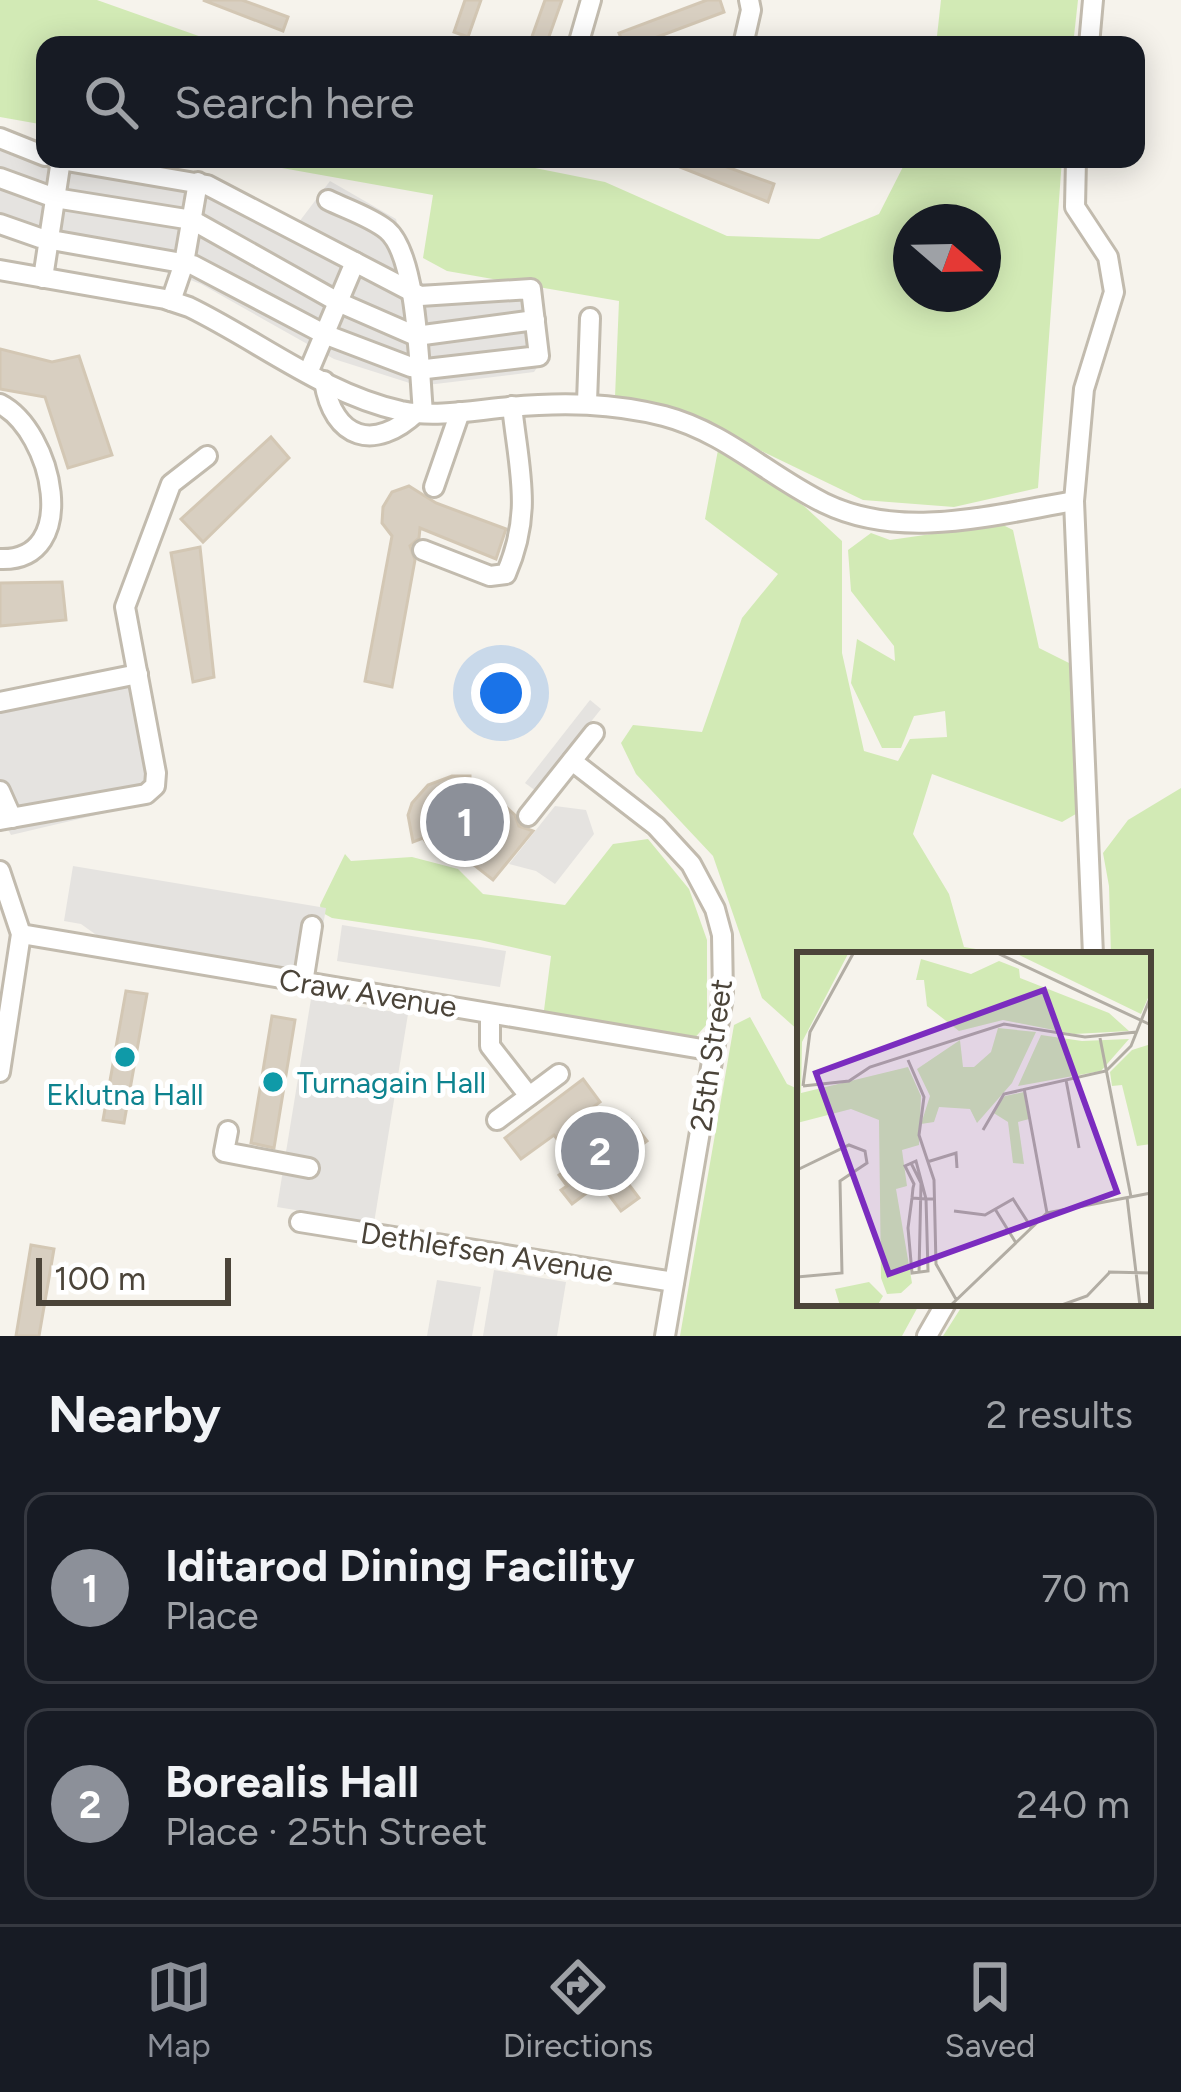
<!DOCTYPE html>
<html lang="en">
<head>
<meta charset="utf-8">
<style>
	body { margin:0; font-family:Figtree,sans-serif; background:#20242c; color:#f1f3f6 }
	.compass { position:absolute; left:893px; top:204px; width:108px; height:108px; border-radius:50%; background:#171b24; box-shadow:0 6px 30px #0003; rotate:110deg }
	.scale { position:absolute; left:36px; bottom:30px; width:195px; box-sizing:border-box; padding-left:12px; border:6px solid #4b4439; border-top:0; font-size:33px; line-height:42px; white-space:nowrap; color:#4b4439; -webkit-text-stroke:9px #fff; paint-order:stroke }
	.you { position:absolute; left:501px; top:693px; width:42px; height:42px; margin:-30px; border:9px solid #fff; border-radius:50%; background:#1a73e8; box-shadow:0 0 0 18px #1a73e833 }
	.badge { display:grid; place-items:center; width:78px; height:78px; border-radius:50%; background:#8c9099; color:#fff; font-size:39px; font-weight:700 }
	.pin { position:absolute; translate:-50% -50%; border:6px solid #fff; box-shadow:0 3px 12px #0006 }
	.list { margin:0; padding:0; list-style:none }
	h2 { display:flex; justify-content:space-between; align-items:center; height:156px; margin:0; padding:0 48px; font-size:51px }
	h2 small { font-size:39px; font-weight:400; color:#9ea1a6 }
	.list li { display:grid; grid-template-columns:78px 1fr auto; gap:36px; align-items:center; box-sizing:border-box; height:192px; margin:0 24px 24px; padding:0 24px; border:3px solid #363941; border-radius:24px }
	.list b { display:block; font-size:45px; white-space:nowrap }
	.list p { margin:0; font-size:39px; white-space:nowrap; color:#9ea1a6 }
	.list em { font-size:39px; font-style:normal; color:#9ea1a6 }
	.icon { flex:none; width:66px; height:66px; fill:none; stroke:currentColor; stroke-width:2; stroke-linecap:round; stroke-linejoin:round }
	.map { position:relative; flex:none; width:1181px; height:1336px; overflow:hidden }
	.search { position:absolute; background:#171b24; box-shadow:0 6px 30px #0003; left:36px; right:36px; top:36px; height:132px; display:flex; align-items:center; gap:30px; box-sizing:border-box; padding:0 42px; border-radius:24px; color:#9ea1a6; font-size:45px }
	.sheet { height:588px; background:#171b24 }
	nav { display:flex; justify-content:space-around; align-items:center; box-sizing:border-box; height:168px; border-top:3px solid #363941; background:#171b24; font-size:33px; color:#9ea1a6 }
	nav a { display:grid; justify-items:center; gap:6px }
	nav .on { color:#8c9099 }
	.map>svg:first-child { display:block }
	.green { fill:#d2eab5; fill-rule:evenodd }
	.parking { fill:#e5e3e0 }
	.building { fill:#d8cfc1; stroke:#d3c7b4; stroke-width:3 }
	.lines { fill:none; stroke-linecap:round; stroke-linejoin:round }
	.minor-casing { stroke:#c2bbae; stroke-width:24 }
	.minor { stroke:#fff; stroke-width:18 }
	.culture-dot { fill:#0f9aa8; stroke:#fff; stroke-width:4.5 }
	.labels { text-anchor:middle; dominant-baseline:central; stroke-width:10; stroke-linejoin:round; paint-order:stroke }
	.street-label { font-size:30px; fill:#4b4439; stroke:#fff }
	.culture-label { font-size:30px; fill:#0d838f; stroke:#fff; text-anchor:start }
	.inset-road { fill:none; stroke:#b2ada4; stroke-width:3 }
	.view { fill:#7b2cbf; fill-opacity:0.15; stroke:#7b2cbf; stroke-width:6 }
	.inset-edge { fill:none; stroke:#4b4439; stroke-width:6 }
</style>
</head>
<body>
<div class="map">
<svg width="1181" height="1336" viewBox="0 0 1181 1336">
	<rect width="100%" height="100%" fill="#f6f3ec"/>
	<g class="green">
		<polygon points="0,0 97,0 224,45 45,45 45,125 0,117"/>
		<polygon points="941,0 1078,0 1073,45 936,45"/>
		<path d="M232 159H514L535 168 605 182 727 236 819 239 879 214 907 159H1062L1038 488 954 507 863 500 687 415 615 397 619 301 447 271 423 258 433 195ZM911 222H983V294H911Z"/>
		<polygon points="718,450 804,506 842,541 842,653 864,751 898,761 910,739 947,737 945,711 914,716 901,748 882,748 851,683 857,639 895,661 894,646 851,591 848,550 871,533 890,540 1001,524 1013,530 1039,648 1077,667 1081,811 1062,822 932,774 913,834 949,894 964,947 1012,955 800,955 800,1032 762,998 713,856 636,774 621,743 633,725 702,732 742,618 778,574 705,519"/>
		<polygon points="1181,788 1181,1336 943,1336 964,1303 1148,1303 1148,955 1111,955 1109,886 1103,853 1128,820"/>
		<polygon points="648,839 689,889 707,940 707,1024 692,1041 543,1018 551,956 480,940 332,918 321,912 320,905 345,854 351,861 412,857 458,869 483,894 565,905 613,844"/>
		<polygon points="750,1017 787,1084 800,1090 800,1303 920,1303 902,1336 680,1336 734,1025"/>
	</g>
	<g class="parking">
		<polygon points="0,131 45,146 45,159 123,159 210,174 299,222 330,181 396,219 411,277 422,283 513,287 533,292 543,359 534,372 419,386 334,359 201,284 172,273 35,248 0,235"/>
		<polygon points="138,667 163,786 151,802 11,835 0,814 0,694"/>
		<polygon points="590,700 601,709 536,791 525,783"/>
		<polygon points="555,806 586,810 594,834 555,884 536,871 509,864"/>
		<polygon points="73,866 326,908 315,974 102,939 81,924 64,921"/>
		<polygon points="342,925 506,951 500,987 337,961"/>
		<polygon points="311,999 408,1014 374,1223 277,1207"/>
		<polygon points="494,1270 566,1282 557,1336 483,1336"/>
		<polygon points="437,1280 481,1287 472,1336 427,1336"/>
	</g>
	<g class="building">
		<polygon points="203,0 242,0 288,17 283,31"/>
		<polygon points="465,0 481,0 468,37 454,32"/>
		<polygon points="545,0 562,0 546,45 529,45"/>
		<polygon points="707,0 720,0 724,12 636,45 624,45 619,33"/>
		<polygon points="660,159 705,159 774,184 768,202"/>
		<polygon points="0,349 52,362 79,356 112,455 68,468 45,397 0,389"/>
		<polygon points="271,437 289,458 203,542 181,519"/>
		<polygon points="409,486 436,503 506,529 496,559 420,528 419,538 410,546 415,560 392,687 365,681 392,536 382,523 383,507 392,492"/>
		<polygon points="200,547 214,677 193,682 171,553"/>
		<polygon points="62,582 66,620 0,626 0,583"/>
		<polygon points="452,776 470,776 470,780 484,793 487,790 515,815 519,826 533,831 493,880 445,842 442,846 438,841 429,846 423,838 413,842 408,815 412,803 428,785"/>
		<polygon points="126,991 147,994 124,1123 103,1120"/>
		<polygon points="272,1016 295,1020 274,1148 251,1143"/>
		<polygon points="583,1079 600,1102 581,1116 601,1142 631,1120 647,1141 614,1165 639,1198 621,1211 600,1183 572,1204 561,1190 567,1186 559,1175 575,1163 554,1135 521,1159 505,1138"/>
		<polygon points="31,1245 54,1249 39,1336 16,1336"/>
	</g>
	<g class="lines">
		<defs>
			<g id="minor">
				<polyline points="578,45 591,0"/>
				<polyline points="743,45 751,10 749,0"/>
				<polyline points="1089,45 1093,0"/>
				<polyline points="0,138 45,156"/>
				<polyline points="1076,159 1075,207 1108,257 1114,292 1084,389 1074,501 1093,955"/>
				<polyline points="0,178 55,198 192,220 338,302 416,336 535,320"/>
				<path d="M328 200C346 209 371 217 387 230 418 256 419 371 423 412"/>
				<polyline points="0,224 40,238 193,265 324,334 411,367 426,369 539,356 531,289 420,296 207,185 55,159"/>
				<path d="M0 270 165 299 189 307C259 341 324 394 401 411 437 418 475 410 510 407 563 402 612 403 664 416 725 432 769 476 824 503 902 541 992 515 1074 501"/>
				<polyline points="43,278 61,160"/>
				<polyline points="171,301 184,263 198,182"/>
				<polyline points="308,373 355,262"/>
				<path d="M324 381C333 440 375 452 417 412"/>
				<polyline points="587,402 590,318"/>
				<path d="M0 404C53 431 82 562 0 559"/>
				<polyline points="434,487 460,412"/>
				<path d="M423 550 490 576 506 574C533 512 519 471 512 406"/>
				<polyline points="0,702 138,674"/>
				<polyline points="572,761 656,826 691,864 715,909 722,935 723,997 665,1336"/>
				<polyline points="0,791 12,818"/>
				<polyline points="528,816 594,733"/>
				<polyline points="0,820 146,794 155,786 156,773 125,607 171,484 207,456"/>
				<polyline points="0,871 21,934 0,1072"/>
				<polyline points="21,934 714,1051"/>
				<polyline points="303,983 312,926"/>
				<polyline points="490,1014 490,1046 529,1096"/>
				<polyline points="497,1120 559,1074"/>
				<polyline points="228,1131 224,1152 309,1168"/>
				<polyline points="300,1222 674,1282"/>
				<polyline points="927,1336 946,1303"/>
			</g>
		</defs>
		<use href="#minor" class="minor-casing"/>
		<use href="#minor" class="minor"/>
	</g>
	<g class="culture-dot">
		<circle cx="125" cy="1057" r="12"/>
		<circle cx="273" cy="1082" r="12"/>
	</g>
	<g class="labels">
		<g class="street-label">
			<text transform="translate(368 993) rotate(9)">Craw Avenue</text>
			<text transform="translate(711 1055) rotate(-82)">25th Street</text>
			<text transform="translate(487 1252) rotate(9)">Dethlefsen Avenue</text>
		</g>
		<g class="culture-label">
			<text x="297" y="1082">Turnagain Hall</text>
			<text x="125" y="1094" text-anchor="middle">Eklutna Hall</text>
		</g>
	</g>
	<g transform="translate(797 952)">
		<rect width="354" height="354" fill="#f6f3ec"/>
		<path d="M0 0H52L5 90 4 141 111 115 124 144 122 193 105 198 110 234 99 237 115 331 104 341 90 342 84 326 82 168 54 157 0 171ZM216 0H354V39L344 62ZM124 7 174 22 202 9 222 17 223 26 312 61 332 79 277 82 206 68 162 79 130 54 127 28H119ZM201 76 239 80 215 131 180 171 173 157 142 155 137 170 124 172 133 144 120 117 163 88 166 115H177L194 100ZM244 83 285 89 332 87 304 119 221 134ZM354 92V192L340 194 325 133 315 134 313 120 335 98ZM227 140 232 167 221 170 227 212 216 211 211 170 195 160 208 144ZM72 330 86 344 80 354H43L38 337Z" fill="#d2eab5"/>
		<path class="inset-road" d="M198 0 354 73M303 86 334 245M111 108 127 145 122 183 137 228 139 312 160 349M269 128 282 196M6 134 52 129 73 115 207 72 288 85 340 80M6 134 13 80 57 0M227 136 250 261M186 178 207 142 309 119 334 94 354 44M130 210 159 201 160 216M114 211 124 231 122 321M0 218 52 193 68 199 70 211 43 229 45 321 0 325M330 245 343 354M115 246 129 247 131 319 115 321 111 276 115 246 116 236 117 232 108 214 119 209 129 247H137M198 257 219 291M157 259 188 263 216 247 234 275M311 320 354 321M153 354 250 261 354 241M262 354 290 344 313 320"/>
		<path class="view" d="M247 38 320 240 92 322 19 121Z"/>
		<rect width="354" height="354" class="inset-edge"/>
	</g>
</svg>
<svg class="compass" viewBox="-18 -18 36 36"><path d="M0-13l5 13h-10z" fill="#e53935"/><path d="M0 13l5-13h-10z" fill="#9ea1a6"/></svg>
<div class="scale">100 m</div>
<div class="you"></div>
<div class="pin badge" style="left:465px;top:822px">1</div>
<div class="pin badge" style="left:600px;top:1151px">2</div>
<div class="search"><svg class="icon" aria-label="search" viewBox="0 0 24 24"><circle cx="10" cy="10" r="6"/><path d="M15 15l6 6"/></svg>Search here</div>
</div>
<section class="sheet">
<h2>Nearby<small>2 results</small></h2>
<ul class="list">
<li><span class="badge">1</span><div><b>Iditarod Dining Facility</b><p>Place</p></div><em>70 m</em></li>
<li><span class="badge">2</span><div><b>Borealis Hall</b><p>Place · 25th Street</p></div><em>240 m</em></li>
</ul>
</section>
<nav>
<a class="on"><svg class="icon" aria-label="map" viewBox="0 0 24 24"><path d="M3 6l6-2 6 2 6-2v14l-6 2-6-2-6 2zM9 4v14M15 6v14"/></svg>Map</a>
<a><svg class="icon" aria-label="directions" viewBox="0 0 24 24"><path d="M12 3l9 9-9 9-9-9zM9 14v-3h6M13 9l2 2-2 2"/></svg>Directions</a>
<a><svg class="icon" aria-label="saved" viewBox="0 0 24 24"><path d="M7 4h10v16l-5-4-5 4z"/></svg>Saved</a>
</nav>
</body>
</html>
